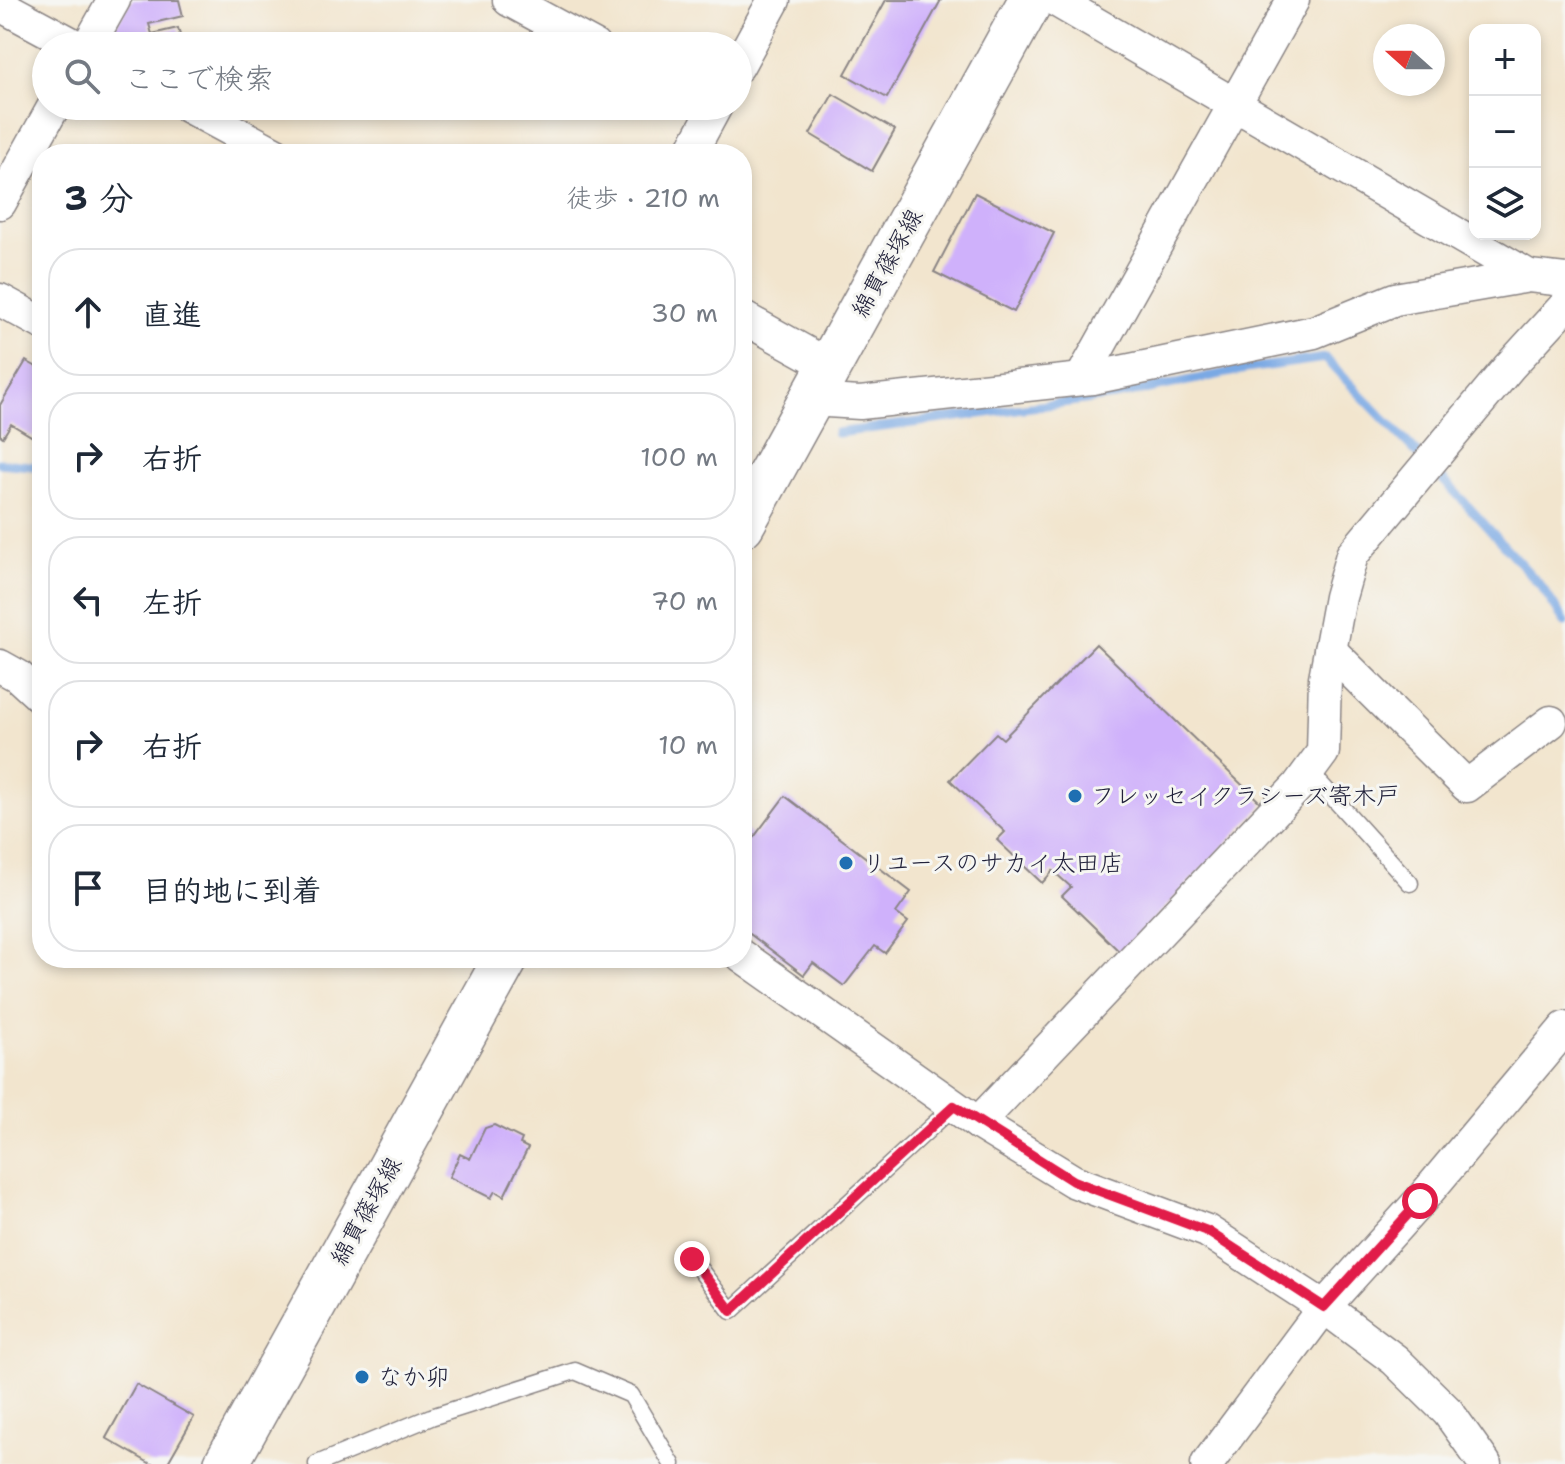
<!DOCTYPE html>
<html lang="ja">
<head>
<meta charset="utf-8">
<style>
	body { margin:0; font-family:"Shantell Sans","Klee One",sans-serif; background:#f2f2f3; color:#1f2937 }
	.controls { position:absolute; right:24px; top:24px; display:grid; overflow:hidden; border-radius:16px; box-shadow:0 4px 12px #0003 }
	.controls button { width:72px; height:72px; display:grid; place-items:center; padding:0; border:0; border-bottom:2px solid #e0e1e3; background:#fff; color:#1f2937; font:40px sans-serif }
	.compass { position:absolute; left:1373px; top:24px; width:72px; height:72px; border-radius:50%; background:#fff; box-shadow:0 4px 12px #0003; rotate:291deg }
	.stop { position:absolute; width:24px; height:24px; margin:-18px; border:6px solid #e11d48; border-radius:50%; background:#fff }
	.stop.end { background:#e11d48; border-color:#fff; box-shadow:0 2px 8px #0008 }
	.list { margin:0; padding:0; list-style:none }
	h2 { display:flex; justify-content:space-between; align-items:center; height:104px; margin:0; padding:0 32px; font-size:34px }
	h2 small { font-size:26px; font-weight:400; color:#747a83 }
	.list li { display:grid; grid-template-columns:52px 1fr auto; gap:24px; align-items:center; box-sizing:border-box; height:128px; margin:0 16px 16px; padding:0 16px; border:2px solid #e0e1e3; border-radius:32px }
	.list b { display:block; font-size:30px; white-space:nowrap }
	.list em { font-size:26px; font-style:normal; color:#747a83 }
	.icon { flex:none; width:44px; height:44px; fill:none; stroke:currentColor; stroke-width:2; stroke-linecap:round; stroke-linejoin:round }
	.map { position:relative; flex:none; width:1565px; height:1464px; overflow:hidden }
	.search { position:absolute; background:#fff; box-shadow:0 4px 12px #0003; left:32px; top:32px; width:720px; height:88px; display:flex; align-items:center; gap:20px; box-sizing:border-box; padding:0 28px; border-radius:44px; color:#747a83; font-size:30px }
	.panel { position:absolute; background:#fff; box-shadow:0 4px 12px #0003; left:32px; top:144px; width:720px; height:824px; border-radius:32px }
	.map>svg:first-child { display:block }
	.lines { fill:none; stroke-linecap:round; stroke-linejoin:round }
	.stream { stroke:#7aa9e4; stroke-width:9 }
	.building { fill:#cfb1fb }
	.lane-casing { stroke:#8a8484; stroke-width:19 }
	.street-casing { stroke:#8a8484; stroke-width:35 }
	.secondary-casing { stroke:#8a8484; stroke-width:47 }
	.lane { stroke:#fff; stroke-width:16 }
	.street { stroke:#fff; stroke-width:32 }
	.secondary { stroke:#fff; stroke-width:44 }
	.route { stroke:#e11d48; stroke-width:10 }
	.poi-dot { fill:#1f6fb2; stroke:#f6f6f2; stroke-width:3 }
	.labels { text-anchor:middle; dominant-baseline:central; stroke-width:6; stroke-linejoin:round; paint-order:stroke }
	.street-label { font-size:24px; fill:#22223b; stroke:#f6f6f2 }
	.poi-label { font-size:24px; fill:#22223b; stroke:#f6f6f2; text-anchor:start }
</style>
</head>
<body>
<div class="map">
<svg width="1565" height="1464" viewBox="0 0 1565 1464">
	<rect width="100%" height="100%" fill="#f6f6f2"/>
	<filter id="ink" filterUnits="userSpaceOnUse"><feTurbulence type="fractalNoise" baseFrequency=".0125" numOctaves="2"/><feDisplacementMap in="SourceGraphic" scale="16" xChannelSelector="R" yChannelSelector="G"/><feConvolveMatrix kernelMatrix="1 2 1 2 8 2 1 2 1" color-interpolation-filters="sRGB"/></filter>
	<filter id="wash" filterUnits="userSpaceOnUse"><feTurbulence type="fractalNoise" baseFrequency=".006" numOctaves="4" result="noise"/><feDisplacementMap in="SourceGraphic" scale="32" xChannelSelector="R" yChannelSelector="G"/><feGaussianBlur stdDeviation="1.8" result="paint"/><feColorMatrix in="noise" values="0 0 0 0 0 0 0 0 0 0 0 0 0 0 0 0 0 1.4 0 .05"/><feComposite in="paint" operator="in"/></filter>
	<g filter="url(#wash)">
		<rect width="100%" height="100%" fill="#f2e5ce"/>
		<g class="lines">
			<g class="stream">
				<polyline points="742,432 743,432"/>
				<polyline points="837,433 1114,396 1246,369 1325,358 1455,492 1541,586 1565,622"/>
				<polyline points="0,463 42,467"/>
			</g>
		</g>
		<g id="blocks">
			<g class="building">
				<polygon points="132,0 179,0 183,16 149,24 152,34 178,28 183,46 112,46 108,38"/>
				<polygon points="886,0 941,0 887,98 845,74"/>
				<polygon points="833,94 895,130 872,171 810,134"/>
				<polygon points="975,193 1054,233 1014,312 934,272"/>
				<polygon points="26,361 42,370 42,421 33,437 11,424 3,437 0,435 0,405"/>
				<polygon points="1096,644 1263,805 1121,953 1062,896 1071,887 1053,871 1042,883 997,840 1005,832 950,780 996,733 1003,739"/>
				<polygon points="785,796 911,892 896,913 908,922 885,953 875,946 844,986 813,963 804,975 742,928 742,828 754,837"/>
				<polygon points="494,1125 522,1139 520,1144 528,1148 504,1196 495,1191 491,1198 449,1177 460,1154 470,1159 485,1128"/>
				<polygon points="136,1384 194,1417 167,1464 151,1464 106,1438"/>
			</g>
		</g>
	</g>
	<g filter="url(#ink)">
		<use href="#blocks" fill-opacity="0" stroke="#8a8484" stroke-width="2"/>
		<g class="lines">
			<defs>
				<g id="lane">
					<polyline points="1309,771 1410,883"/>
					<polyline points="692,1259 731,1311 954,1106"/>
					<polyline points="317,1464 431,1417 575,1371 631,1395 672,1464"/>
				</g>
				<g id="street">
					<polyline points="509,0 594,46"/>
					<polyline points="1055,0 1529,276"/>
					<polyline points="0,5 76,46"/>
					<polyline points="88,46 114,0"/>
					<polyline points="738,66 774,0"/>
					<polyline points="187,106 276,154"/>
					<polyline points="690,154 716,106"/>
					<polyline points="0,203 54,106"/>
					<polyline points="0,300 42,323"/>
					<polyline points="742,317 830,366"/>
					<polyline points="1081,379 1293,0"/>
					<polyline points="810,400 860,403 1092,378 1314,332 1395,299 1529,276 1565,280"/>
					<polyline points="1330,650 1467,786 1551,722"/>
					<polyline points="0,666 18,676 42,698"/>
					<polyline points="742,956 978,1123 1073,1181 1207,1231 1324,1307 1395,1360 1448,1412 1485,1464"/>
					<polyline points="978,1123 1298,786 1323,752 1325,678 1340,597 1352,555 1509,367 1565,306"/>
					<polyline points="1207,1464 1324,1307 1420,1201 1565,1028"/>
				</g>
				<g id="secondary">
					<polyline points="742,525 1031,0"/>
					<polyline points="226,1464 506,958"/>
				</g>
			</defs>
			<use href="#lane" class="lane-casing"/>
			<use href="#street" class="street-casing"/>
			<use href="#secondary" class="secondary-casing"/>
			<use href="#lane" class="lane"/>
			<use href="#street" class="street"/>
			<use href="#secondary" class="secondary"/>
		</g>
	</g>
	<g class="lines" filter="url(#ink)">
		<polyline class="route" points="692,1259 731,1311 954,1106 1073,1181 1207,1231 1324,1307 1420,1201"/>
	</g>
	<g class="poi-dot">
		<circle cx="1075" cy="796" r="8"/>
		<circle cx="846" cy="863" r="8"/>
		<circle cx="362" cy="1377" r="8"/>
	</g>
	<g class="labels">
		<g class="street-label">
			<text transform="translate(887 263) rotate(-61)">綿貫篠塚線</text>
			<text transform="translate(366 1211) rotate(-61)">綿貫篠塚線</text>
		</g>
		<g class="poi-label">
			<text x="1091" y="796">フレッセイクラシーズ寄木戸</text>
			<text x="862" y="863">リユースのサカイ太田店</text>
			<text x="378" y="1377">なか卯</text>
		</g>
	</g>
</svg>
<div class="controls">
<button>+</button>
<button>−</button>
<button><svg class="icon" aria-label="layers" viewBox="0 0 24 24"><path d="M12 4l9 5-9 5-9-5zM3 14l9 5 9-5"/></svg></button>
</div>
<svg class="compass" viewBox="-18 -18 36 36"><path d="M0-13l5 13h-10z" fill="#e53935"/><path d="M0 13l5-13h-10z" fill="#747a83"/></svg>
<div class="stop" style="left:1420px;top:1201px"></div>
<div class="stop end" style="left:692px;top:1259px"></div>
<div class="search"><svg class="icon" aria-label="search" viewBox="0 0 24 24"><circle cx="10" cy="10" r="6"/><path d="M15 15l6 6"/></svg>ここで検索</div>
<section class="panel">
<h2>3 分<small>徒歩 · 210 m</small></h2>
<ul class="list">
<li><svg class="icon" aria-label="ahead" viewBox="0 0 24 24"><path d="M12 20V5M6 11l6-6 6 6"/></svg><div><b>直進</b></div><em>30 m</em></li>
<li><svg class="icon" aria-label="right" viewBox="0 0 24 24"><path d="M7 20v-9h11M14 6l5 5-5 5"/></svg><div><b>右折</b></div><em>100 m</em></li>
<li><svg class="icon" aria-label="left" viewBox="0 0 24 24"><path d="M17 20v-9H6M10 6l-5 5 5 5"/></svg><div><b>左折</b></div><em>70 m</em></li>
<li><svg class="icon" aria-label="right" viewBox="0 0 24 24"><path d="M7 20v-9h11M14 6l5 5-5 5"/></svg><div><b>右折</b></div><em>10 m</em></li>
<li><svg class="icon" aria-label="arrive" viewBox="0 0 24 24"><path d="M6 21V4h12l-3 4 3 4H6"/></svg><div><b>目的地に到着</b></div></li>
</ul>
</section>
</div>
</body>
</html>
